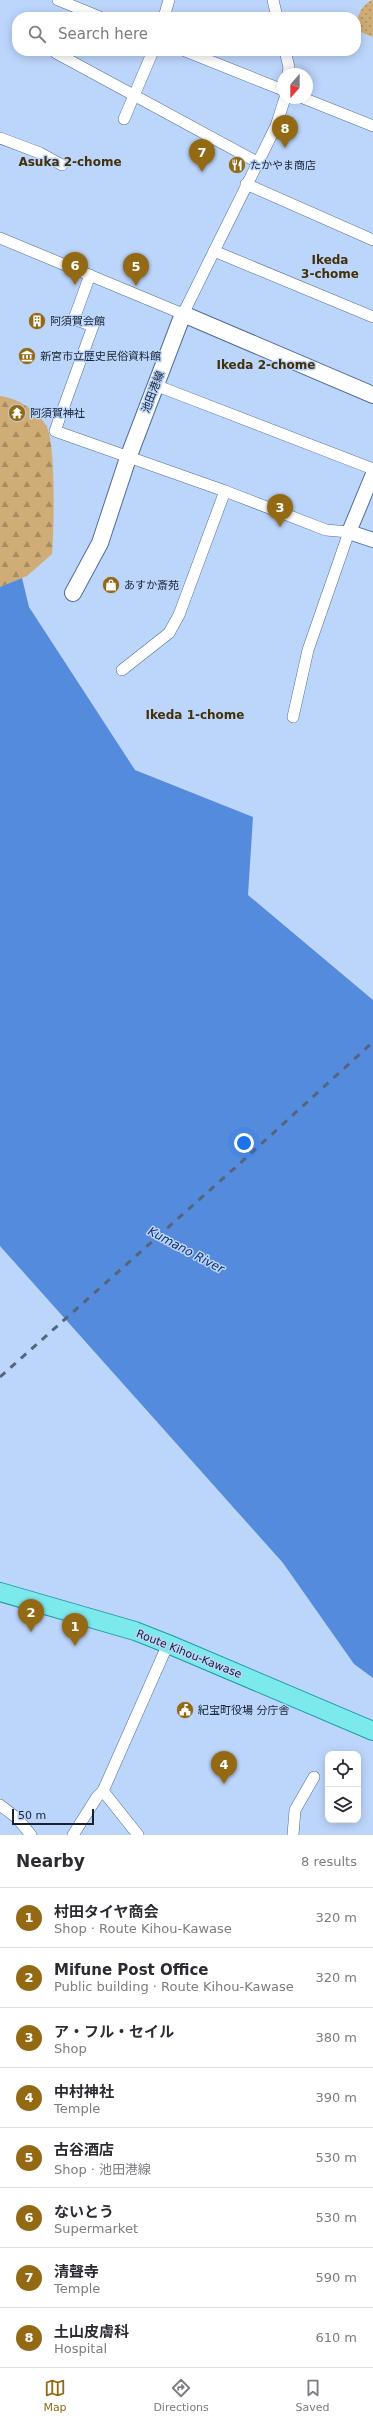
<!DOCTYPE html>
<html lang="en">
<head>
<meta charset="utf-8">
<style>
	body { margin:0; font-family:"DejaVu Sans","Noto Sans JP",sans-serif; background:#f2f2f3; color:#2b2b33 }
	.controls { position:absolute; right:12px; bottom:12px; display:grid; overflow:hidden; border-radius:8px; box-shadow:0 2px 10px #0003 }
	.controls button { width:36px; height:36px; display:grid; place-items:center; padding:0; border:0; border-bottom:1px solid #e1e1e2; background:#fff; color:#2b2b33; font:20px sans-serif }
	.compass { position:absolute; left:277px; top:68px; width:36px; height:36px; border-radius:50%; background:#fff; box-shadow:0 2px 10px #0003; rotate:201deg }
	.scale { position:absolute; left:12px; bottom:10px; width:82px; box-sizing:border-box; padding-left:4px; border:2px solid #172233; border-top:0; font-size:11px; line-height:14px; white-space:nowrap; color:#172233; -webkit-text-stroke:3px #bcd5fb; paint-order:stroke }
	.you { position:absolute; left:244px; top:1143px; width:14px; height:14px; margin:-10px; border:3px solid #fff; border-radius:50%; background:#1a73e8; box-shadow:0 0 0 6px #1a73e833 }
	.badge { display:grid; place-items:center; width:26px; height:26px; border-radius:50%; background:#946914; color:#fff; font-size:13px; font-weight:700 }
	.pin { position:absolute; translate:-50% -33px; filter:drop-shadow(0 1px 2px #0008) }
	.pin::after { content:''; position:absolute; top:21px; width:14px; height:12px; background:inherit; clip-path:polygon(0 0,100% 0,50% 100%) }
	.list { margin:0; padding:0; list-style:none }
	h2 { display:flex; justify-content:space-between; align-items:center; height:52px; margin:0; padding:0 16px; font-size:17px }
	h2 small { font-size:13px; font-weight:400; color:#7c7c81 }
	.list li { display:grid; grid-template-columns:26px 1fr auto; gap:12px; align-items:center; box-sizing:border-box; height:60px; padding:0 16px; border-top:1px solid #e1e1e2 }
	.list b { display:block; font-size:15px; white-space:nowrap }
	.list p { margin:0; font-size:13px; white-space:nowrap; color:#7c7c81 }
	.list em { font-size:13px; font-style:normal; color:#7c7c81 }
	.icon { flex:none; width:22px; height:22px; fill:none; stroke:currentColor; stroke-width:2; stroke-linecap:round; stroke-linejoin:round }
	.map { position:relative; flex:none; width:373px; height:1835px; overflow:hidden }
	.search { position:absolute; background:#fff; box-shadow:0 2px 10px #0003; left:12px; right:12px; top:12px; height:44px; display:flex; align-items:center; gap:10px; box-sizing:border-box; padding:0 14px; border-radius:16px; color:#7c7c81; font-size:15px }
	.sheet { height:532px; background:#fff }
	nav { display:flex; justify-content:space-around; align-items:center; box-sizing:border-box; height:56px; border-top:1px solid #e1e1e2; background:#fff; font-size:11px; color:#7c7c81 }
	nav a { display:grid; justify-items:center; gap:2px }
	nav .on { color:#946914 }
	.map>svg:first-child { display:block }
	.grass { fill:url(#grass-dots) }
	.forest { fill:url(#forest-firs) }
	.water { fill:#558bdd }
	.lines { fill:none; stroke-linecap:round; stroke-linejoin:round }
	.minor-casing { stroke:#516d97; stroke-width:12 }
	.tertiary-casing { stroke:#516d97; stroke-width:16 }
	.secondary-casing { stroke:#516d97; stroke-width:18 }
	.primary-casing { stroke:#209aa3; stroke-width:20 }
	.minor { stroke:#fff; stroke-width:11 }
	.tertiary { stroke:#fff; stroke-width:14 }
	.secondary { stroke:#fff; stroke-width:16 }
	.primary { stroke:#7ce9ec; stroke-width:18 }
	.rail { stroke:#54647d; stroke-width:3; stroke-dasharray:7 7; stroke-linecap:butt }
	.labels { text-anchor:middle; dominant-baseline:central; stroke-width:3; stroke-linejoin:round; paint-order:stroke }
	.poi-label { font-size:11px; fill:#172233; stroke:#bcd5fb; text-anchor:start }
	.street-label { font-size:11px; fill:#172233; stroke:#bcd5fb }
	.neighbourhood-label { font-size:12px; font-weight:bold; fill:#432f08; stroke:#bcd5fb }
	.water-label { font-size:12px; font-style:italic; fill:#0a2e61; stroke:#bcd5fb }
</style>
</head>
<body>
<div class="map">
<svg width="373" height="1835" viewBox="0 0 373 1835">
	<defs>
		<pattern id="grass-dots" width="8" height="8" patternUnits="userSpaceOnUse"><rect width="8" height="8" fill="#d0ad76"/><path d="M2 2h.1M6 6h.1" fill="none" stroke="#a88c61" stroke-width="1.8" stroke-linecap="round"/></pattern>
		<pattern id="forest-firs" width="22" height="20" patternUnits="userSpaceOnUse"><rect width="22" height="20" fill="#d0ad76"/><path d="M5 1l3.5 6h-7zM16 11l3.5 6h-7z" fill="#a88c61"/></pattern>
	</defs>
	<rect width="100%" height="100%" fill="#bcd5fb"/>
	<path class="grass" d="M373 0V37L356 30C356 18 361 4 373 0Z"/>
	<path class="forest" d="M0 396C17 398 36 410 46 425 56 441 54 531 52 554L27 576 0 587Z"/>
	<polygon class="water" points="22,578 29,607 135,770 253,817 248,895 373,1000 373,1678 354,1664 283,1563 0,1246 0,587"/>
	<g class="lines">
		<defs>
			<g id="minor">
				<polyline points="58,0 100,17"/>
				<polyline points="273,0 277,17"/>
				<polyline points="164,17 169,0"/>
				<polyline points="185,51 283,90"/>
				<polyline points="285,51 289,67 288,74"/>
				<polyline points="56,53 257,162"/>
				<polyline points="303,98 373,126"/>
				<polyline points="124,119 153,51"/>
				<polyline points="0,138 40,153 62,165"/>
				<polyline points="246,184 373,240"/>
				<polyline points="0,238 183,314 276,126 285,98"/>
				<polyline points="214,251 373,317"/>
				<polyline points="90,275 74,319 93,326 55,431 225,491 326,530 349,532 308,650 293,717"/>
				<polyline points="155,385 373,469"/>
				<polyline points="122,670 169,633 179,615 225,491"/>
				<polyline points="0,1805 17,1818 31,1835"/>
				<polyline points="73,1835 97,1797 103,1791"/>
				<polyline points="138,1835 103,1791 168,1644"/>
				<polyline points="293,1835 295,1810 314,1777"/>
			</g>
			<polyline id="tertiary" points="373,474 349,532 373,540"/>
			<polyline id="secondary" points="73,593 100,543 128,458 183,314 373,395"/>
			<polyline id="primary" points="0,1592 135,1631 168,1644 373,1731"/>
		</defs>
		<use href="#minor" class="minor-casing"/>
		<use href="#tertiary" class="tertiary-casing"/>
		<use href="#secondary" class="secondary-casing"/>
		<use href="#primary" class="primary-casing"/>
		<use href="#minor" class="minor"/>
		<use href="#tertiary" class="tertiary"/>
		<use href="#secondary" class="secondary"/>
		<use href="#primary" class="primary"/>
		<polyline class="rail" points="0,1377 237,1166 373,1042"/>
	</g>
	<defs>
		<symbol id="restaurant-disc" viewBox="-11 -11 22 22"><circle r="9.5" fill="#946914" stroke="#bcd5fb"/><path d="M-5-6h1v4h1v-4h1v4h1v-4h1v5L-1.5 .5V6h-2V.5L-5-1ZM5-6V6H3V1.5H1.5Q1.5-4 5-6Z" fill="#fff"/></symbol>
		<symbol id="building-disc" viewBox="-11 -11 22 22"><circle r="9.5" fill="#946914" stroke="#bcd5fb"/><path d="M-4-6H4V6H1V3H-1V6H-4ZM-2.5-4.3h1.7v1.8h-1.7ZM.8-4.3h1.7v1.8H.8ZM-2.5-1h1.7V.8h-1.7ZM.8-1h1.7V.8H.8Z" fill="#fff"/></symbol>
		<symbol id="museum-disc" viewBox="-11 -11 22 22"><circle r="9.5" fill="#946914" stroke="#bcd5fb"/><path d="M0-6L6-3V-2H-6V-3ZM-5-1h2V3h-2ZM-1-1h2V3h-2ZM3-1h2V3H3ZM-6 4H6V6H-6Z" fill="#fff"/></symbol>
		<symbol id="temple-disc" viewBox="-11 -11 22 22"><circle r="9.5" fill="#946914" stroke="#bcd5fb"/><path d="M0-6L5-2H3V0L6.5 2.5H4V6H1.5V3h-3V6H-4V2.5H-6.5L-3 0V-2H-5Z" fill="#fff"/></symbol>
		<symbol id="shop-disc" viewBox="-11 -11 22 22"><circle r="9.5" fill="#946914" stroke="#bcd5fb"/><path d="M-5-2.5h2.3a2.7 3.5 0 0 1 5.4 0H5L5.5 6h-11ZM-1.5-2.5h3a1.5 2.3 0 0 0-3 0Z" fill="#fff"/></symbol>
		<symbol id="civic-disc" viewBox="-11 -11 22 22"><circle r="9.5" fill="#946914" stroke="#bcd5fb"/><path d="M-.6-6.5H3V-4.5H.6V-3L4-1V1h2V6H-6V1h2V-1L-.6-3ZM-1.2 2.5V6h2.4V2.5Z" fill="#fff"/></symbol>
	</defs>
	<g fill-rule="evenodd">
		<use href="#restaurant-disc" x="227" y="155" width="20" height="20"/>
		<use href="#building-disc" x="27" y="311" width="20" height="20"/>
		<use href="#museum-disc" x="17" y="346" width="20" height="20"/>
		<use href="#temple-disc" x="7" y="403" width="20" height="20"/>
		<use href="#shop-disc" x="101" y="575" width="20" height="20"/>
		<use href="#civic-disc" x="175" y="1700" width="20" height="20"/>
	</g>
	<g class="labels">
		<g class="poi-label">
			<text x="250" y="165">たかやま商店</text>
			<text x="50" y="321">阿須賀会館</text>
			<text x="40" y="356">新宮市立歴史民俗資料館</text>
			<text x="30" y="413">阿須賀神社</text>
			<text x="124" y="585">あすか斎苑</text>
			<text x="198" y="1710">紀宝町役場 分庁舎</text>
		</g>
		<g class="street-label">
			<text transform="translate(153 392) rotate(-69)">池田港線</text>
			<text transform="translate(189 1654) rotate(22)">Route Kihou-Kawase</text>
		</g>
		<g class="neighbourhood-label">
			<text x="70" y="162">Asuka 2-chome</text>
			<text x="330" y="260">Ikeda<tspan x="330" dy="14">3-chome</tspan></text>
			<text x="266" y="365">Ikeda 2-chome</text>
			<text x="195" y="715">Ikeda 1-chome</text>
		</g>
		<g class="water-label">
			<text transform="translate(186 1250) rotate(28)">Kumano River</text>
		</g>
	</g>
</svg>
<div class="controls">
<button><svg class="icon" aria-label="locate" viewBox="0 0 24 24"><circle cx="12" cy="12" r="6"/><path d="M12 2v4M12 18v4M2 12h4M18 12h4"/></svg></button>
<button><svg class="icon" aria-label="layers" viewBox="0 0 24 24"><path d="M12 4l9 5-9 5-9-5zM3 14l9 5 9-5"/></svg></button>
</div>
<svg class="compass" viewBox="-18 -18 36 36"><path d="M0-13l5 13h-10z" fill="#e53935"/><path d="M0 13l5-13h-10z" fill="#7c7c81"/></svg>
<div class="scale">50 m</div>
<div class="you"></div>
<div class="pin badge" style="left:75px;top:1646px">1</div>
<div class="pin badge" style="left:31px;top:1632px">2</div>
<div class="pin badge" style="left:280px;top:527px">3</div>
<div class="pin badge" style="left:224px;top:1784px">4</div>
<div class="pin badge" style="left:136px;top:286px">5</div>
<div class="pin badge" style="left:75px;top:285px">6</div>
<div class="pin badge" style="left:202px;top:172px">7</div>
<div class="pin badge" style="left:285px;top:148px">8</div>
<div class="search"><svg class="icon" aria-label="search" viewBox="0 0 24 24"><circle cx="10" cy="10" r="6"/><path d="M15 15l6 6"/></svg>Search here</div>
</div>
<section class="sheet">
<h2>Nearby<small>8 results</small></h2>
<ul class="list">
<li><span class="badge">1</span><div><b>村田タイヤ商会</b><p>Shop · Route Kihou-Kawase</p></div><em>320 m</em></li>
<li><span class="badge">2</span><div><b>Mifune Post Office</b><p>Public building · Route Kihou-Kawase</p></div><em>320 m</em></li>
<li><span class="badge">3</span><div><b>ア・フル・セイル</b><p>Shop</p></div><em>380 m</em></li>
<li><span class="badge">4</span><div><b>中村神社</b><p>Temple</p></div><em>390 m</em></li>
<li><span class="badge">5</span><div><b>古谷酒店</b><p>Shop · 池田港線</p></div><em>530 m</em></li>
<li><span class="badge">6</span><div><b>ないとう</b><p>Supermarket</p></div><em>530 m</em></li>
<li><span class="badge">7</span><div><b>清聲寺</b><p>Temple</p></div><em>590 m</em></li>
<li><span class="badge">8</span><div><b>土山皮膚科</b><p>Hospital</p></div><em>610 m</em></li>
</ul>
</section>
<nav>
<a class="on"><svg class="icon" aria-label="map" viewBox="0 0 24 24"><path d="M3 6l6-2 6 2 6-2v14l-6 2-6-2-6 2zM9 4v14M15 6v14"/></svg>Map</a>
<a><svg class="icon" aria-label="directions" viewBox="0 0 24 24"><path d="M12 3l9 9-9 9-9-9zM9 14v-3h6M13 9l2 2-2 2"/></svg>Directions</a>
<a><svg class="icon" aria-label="saved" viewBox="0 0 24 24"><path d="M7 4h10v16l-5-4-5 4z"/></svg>Saved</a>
</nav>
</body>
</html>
